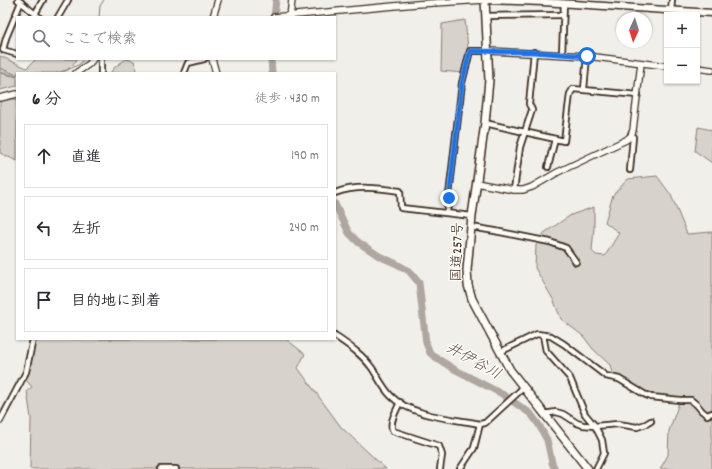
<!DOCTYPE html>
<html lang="ja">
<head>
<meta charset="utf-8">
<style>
	body { margin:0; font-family:Dekko,"Klee One",sans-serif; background:#f2f2f3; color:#2b2b33 }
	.controls { position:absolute; right:12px; top:12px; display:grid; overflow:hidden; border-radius:0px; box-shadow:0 1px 3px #0004 }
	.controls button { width:36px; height:36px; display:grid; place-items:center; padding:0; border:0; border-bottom:1px solid #e1e1e2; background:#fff; color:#2b2b33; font:20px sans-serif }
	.compass { position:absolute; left:616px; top:12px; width:36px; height:36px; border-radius:50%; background:#fff; box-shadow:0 1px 3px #0004; rotate:184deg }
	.stop { position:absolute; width:12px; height:12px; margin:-9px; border:3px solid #1a73e8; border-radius:50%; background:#fff }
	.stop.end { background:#1a73e8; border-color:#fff; box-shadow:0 1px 4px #0008 }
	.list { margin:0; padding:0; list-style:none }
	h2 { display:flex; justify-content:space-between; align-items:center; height:52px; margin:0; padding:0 16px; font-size:17px }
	h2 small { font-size:13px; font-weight:400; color:#7c7c81 }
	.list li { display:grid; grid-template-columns:26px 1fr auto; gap:12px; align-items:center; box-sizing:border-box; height:64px; margin:0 8px 8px; padding:0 8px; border:1px solid #e1e1e2; border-radius:0px }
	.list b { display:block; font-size:15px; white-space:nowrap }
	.list em { font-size:13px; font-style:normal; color:#7c7c81 }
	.icon { flex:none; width:22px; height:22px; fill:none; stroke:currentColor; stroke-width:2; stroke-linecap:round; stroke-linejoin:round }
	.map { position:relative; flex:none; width:712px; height:469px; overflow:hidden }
	.search { position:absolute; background:#fff; box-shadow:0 1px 3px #0004; left:16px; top:16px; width:320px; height:44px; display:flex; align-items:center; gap:10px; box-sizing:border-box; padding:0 14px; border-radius:0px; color:#7c7c81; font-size:15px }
	.panel { position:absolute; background:#fff; box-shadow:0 1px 3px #0004; left:16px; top:72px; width:320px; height:268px; border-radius:0px }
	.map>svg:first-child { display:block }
	.green { fill:#d7d2cc; stroke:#897e75 }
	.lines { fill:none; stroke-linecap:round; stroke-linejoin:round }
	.stream { stroke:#80746b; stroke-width:1 }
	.river { stroke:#aea69f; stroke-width:7 }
	.minor-casing { stroke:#3b2a1e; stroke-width:8 }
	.tertiary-casing { stroke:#3b2a1e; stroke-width:8 }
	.secondary-casing { stroke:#3b2a1e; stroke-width:9 }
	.trunk-casing { stroke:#3b2a1e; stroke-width:10 }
	.minor { stroke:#fdfcf7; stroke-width:4.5 }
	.tertiary { stroke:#fdfcf7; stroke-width:5.5 }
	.secondary { stroke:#fdfcf7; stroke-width:6 }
	.trunk { stroke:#fdfcf7; stroke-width:7 }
	.route { stroke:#1a73e8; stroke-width:5 }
	.labels { text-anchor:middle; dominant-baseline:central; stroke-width:3; stroke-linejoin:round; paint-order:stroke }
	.street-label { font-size:14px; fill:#3b2a1e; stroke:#fdfcf7 }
	.water-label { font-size:15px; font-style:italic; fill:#63554b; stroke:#fdfcf7 }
</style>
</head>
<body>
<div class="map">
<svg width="712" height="469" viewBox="0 0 712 469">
	<rect width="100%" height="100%" fill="#f1efea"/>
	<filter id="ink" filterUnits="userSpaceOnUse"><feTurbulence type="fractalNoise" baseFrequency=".025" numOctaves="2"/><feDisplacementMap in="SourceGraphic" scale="8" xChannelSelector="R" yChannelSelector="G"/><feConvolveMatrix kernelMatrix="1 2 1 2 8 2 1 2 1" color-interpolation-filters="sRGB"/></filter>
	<g filter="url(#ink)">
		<g class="green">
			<polygon points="465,20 468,48 462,73 441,71 442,24"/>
			<polygon points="0,56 27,68 36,59 78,59 67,70 55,73 17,73 17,76 0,72"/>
			<polygon points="126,59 134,61 138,73 110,73 115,67"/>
			<polygon points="0,73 17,77 17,86 0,90"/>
			<polygon points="3,99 17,99 17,161 0,153 0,102"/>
			<polygon points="698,127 712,130 712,163 695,151"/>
			<polygon points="657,176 671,195 687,234 712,232 712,469 660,469 668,455 669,431 680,400 656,397 647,394 613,376 610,365 593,349 583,336 561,319 554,301 535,268 536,245 544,233 571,215 594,207 594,227 592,251 596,255 605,256 619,233 605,222 613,195 628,179"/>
			<polygon points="35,339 286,339 305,354 298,368 341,427 386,469 30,469 31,418 27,391 32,387 24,378"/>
		</g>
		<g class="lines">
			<g class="stream">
				<polyline points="99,17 100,6 104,0"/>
				<polyline points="0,68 17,75"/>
				<polyline points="61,73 80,64 84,59"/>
			</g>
			<g class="river">
				<polyline points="274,17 276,0"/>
				<polyline points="271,59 272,73"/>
				<polyline points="335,204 349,233 358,242 379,256 397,264 409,271 419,283 426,343 430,353 438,359 454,369 502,394 531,414 539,425 547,440 552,463 555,469"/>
			</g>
			<defs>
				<g id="minor">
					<polyline points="18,0 39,17"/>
					<polyline points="671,11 672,0"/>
					<polyline points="35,14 43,0"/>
					<polyline points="486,16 563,15"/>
					<polyline points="58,17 68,0"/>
					<polyline points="17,54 3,50 6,38 21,2"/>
					<polyline points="562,54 564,3"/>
					<polyline points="101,73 101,59"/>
					<polyline points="184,73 188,63 204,59"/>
					<polyline points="584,89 587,56"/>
					<polyline points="485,123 564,141 570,94 573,89 638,95"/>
					<polyline points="548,167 555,139"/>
					<polyline points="630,170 633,137 631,134"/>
					<polyline points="514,190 520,147 532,110 529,104 534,52"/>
					<path d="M335 193C356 185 378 188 400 191L401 208 472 216"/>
					<polyline points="447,212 462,83 470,51 489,51"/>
					<polyline points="471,227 495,231 550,242 566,248 576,262"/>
					<polyline points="543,335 546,351 570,378 585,414 595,426 602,440 604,453 596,469"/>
					<path d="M335 336C348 345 362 354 372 368 378 377 383 388 391 396 410 416 454 419 480 424L485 423 523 388"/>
					<polyline points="500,352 537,334 551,336 564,344 606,376 619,379 644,394 651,397 680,400 691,400 697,405 702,411 707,415 712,413"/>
					<path d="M400 402C397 410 388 423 393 431L439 446 442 455 440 469"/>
					<polyline points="544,414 556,412 563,414 577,423 583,425 595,426 618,424 637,427 646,424 651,421"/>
					<polyline points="0,421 26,372 33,339"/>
					<polyline points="161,469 176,469"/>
					<polyline points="460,469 474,448 480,424"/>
				</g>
				<g id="tertiary">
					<polyline points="290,16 292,0"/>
					<polyline points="213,17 218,0"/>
					<polyline points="274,17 416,4 485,0"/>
					<polyline points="489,51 587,56 667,66"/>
					<polyline points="212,59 216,73"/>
					<polyline points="697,68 712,70"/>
					<polyline points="76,73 89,64 93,59"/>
					<polyline points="0,98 17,94"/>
					<polyline points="476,183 514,190 523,190 532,187 558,172 626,140 631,136 633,130 641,63"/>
				</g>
				<polyline id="secondary" points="485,0 543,2 712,13"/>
				<polyline id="trunk" points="485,0 489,80 485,123 472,216 467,270 468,285 472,299 510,370 588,469"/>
			</defs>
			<use href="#minor" class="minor-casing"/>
			<use href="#tertiary" class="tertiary-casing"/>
			<use href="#secondary" class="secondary-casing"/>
			<use href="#trunk" class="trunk-casing"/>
			<use href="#minor" class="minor"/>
			<use href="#tertiary" class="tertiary"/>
			<use href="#secondary" class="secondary"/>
			<use href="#trunk" class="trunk"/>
		</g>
	</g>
	<g class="lines" filter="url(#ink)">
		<polyline class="route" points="449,198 462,83 470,51 534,52 587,56"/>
	</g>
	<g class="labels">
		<g class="street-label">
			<text transform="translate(458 252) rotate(-88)">国道257号</text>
		</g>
		<g class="water-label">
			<text transform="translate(473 362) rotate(29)">井伊谷川</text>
		</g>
	</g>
</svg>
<div class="controls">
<button>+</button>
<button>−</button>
</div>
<svg class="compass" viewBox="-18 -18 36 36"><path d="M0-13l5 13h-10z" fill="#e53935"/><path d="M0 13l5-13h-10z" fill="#7c7c81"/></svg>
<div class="stop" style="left:587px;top:56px"></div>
<div class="stop end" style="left:449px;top:198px"></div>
<div class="search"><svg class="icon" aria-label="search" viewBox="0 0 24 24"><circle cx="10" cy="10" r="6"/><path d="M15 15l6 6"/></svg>ここで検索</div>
<section class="panel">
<h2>6 分<small>徒歩 · 430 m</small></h2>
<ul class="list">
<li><svg class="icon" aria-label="ahead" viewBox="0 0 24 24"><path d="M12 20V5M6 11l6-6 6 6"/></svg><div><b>直進</b></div><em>190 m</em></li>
<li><svg class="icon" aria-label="left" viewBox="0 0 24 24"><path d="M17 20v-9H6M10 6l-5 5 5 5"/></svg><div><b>左折</b></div><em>240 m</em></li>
<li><svg class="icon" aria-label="arrive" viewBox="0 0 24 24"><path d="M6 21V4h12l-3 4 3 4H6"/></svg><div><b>目的地に到着</b></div></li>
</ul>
</section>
</div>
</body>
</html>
